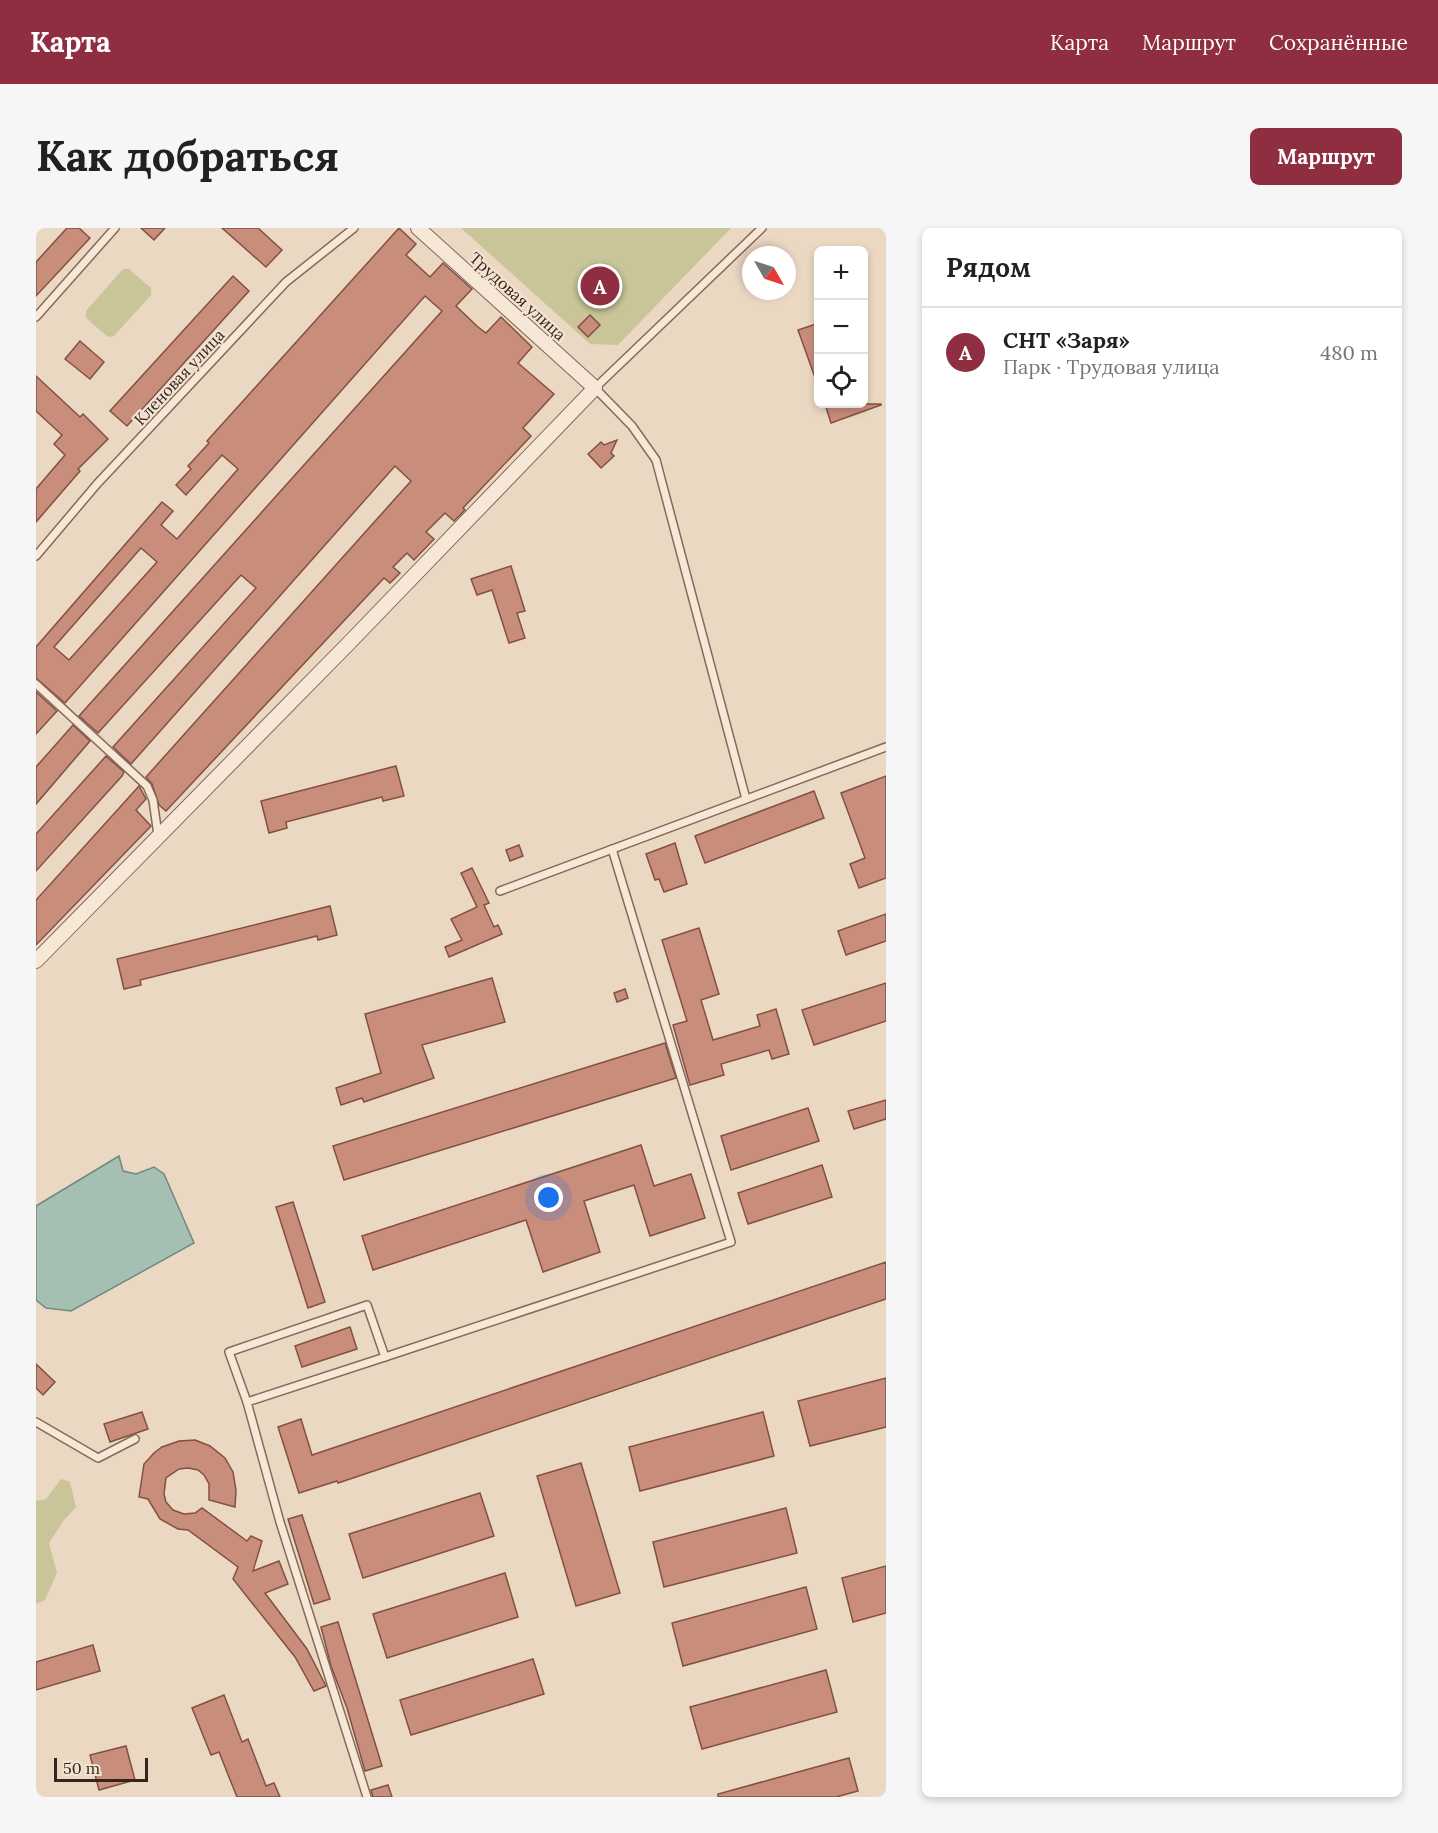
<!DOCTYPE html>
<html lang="ru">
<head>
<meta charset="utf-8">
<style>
	body { margin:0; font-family:Lora,serif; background:#f6f6f6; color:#202124 }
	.controls { position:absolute; right:18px; top:18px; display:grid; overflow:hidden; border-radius:9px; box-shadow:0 3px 9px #0003 }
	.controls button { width:54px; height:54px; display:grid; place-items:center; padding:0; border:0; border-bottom:2px solid #e0e0e0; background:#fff; color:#202124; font:30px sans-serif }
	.compass { position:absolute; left:706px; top:18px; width:54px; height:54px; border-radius:50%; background:#fff; box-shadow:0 3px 9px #0003; rotate:129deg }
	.scale { position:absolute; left:18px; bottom:15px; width:94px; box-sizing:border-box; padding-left:6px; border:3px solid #35251e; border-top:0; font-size:16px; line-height:21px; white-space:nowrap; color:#35251e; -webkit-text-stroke:4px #f3e4d2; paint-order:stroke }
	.you { position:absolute; left:513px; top:970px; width:21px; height:21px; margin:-15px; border:4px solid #fff; border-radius:50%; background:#1a73e8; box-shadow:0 0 0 9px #1a73e833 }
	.badge { display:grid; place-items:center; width:39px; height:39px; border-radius:50%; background:#902e41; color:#fff; font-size:20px; font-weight:700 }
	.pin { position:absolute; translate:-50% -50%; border:3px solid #fff; box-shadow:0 2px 6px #0006 }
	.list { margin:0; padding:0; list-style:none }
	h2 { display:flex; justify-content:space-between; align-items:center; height:78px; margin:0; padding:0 24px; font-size:26px }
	h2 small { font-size:20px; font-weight:400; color:#757577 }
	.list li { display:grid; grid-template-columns:39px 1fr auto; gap:18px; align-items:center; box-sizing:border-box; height:90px; padding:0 24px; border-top:2px solid #e0e0e0 }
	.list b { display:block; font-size:22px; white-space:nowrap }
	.list p { margin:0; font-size:20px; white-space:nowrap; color:#757577 }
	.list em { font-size:20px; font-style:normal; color:#757577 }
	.icon { flex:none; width:33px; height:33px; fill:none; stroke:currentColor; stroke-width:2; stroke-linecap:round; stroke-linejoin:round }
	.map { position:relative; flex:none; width:850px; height:1569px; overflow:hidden; border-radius:9px }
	header { display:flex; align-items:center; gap:36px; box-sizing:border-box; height:84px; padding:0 30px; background:#902e41; color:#fff }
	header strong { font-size:28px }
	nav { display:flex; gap:33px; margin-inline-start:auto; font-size:21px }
	.intro { display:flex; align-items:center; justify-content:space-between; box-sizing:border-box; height:144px; padding:0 36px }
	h1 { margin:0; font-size:42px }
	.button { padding:15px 27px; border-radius:9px; background:#902e41; color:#fff; font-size:21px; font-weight:700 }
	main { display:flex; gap:36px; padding:0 36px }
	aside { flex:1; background:#fff; border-radius:9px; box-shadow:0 3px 9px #0003 }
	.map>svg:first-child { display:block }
	.green { fill:#c9c598 }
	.water { fill:#a5bfb2; stroke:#6d8c7e; stroke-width:1.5 }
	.building { fill:#c88d7b; stroke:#835042; stroke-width:1.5; fill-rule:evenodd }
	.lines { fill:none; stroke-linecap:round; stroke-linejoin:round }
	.lane-casing { stroke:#85695b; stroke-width:10 }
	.street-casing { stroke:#85695b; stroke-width:16 }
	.lane { stroke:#f7e7d6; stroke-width:7 }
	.street { stroke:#f7e7d6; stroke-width:14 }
	.labels { text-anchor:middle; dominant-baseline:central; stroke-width:4.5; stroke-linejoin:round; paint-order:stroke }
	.street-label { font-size:16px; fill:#35251e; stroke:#f3e4d2 }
</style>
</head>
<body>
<header>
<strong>Карта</strong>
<nav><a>Карта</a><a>Маршрут</a><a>Сохранённые</a></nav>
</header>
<div class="intro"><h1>Как добраться</h1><a class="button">Маршрут</a></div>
<main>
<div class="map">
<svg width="850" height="1569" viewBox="0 0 850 1569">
	<rect width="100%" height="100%" fill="#ebd8c3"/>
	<g class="green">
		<polygon points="425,0 695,0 582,117 554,116"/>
		<polygon points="87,41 93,41 115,60 115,67 78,108 72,109 50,90 50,83"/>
		<polygon points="25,1251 34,1254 40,1279 28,1292 13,1315 21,1345 9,1372 0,1376 0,1273 10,1271"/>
	</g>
	<polygon class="water" points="83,928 87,943 100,946 118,939 128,946 158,1015 35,1083 10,1080 0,1072 0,978"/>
	<g class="building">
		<polygon points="31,0 43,0 54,10 0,68 0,34"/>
		<polygon points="105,0 129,0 118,12"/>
		<polygon points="186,0 222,0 246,22 230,39"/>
		<path d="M363 0 380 16 370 27 394 49 407 35 436 61 420 78 442 99 450 105 465 89 496 119 482 135 518 166 487 200 495 208 427 280 429 282 418 293 409 285 390 304 398 311 378 332 371 325 357 339 364 345 354 355 348 350 130 583 123 577 116 556 110 549 375 253 359 238 95 536 77 519 220 360 205 347 62 505 43 488 406 83 389 68 29 475 0 450V419L126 274 137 283 125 297 141 311 202 241 186 227 150 267 140 257 155 241 152 238 173 215 171 213ZM105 320 121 334 33 432 18 419Z"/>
		<polygon points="197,48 213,63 91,198 74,183"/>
		<polygon points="554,87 564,97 552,109 542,99"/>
		<polygon points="783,95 783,155 781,155 762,102"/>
		<polygon points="44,113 68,134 54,151 29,131"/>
		<polygon points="0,148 44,189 47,186 72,211 42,241 44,243 0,294 0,261 29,227 18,216 26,207 0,183"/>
		<polygon points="789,176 845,176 845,177 795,195"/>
		<polygon points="581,212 575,225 578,228 565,240 552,226 565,214 568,217"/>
		<polygon points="475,338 489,383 481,385 489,410 473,415 456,362 441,367 435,351"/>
		<polygon points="0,464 21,483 0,506"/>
		<polygon points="37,497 54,513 0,576 0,539"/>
		<polygon points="70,528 88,544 86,548 0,643 0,606"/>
		<polygon points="360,538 368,568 347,573 346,569 250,594 251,600 233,605 225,573"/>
		<polygon points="850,548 850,650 823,660 814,636 829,630 805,565"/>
		<polygon points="103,558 110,571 100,582 115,598 0,717 0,672"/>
		<polygon points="778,563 788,590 669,635 659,608"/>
		<polygon points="639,615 651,656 628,664 623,651 619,652 610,626"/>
		<polygon points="483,617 487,628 474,633 470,622"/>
		<polygon points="436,640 453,675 448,677 458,699 462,697 466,706 413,729 409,719 426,712 415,691 441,679 425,645"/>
		<polygon points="294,678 301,707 282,712 281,708 104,752 105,757 88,761 81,731"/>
		<polygon points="850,686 850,713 810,727 802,703"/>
		<polygon points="663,700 683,766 665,772 677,812 724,798 721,787 740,781 753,826 736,831 733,822 685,836 688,847 654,857 637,797 651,793 626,712"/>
		<polygon points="456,750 469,794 386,817 398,850 328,874 326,870 305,877 300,860 345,845 329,786"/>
		<polygon points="850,755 850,793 778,817 766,782"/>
		<polygon points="589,761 592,770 581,774 578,765"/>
		<polygon points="629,815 640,850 308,952 297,918"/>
		<polygon points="850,872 850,891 818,901 812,883"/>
		<polygon points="772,880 783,913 695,942 685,908"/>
		<polygon points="605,917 618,958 655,946 669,990 614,1008 598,957 548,973 564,1024 507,1044 490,992 337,1042 326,1008"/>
		<polygon points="786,937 796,969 712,996 702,965"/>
		<polygon points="257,974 289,1074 272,1080 240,979"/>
		<polygon points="850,1034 850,1071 302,1255 301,1253 263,1265 242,1199 265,1191 276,1227"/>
		<polygon points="314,1099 321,1121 266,1139 259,1118"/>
		<polygon points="0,1136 19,1154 7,1167 0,1160"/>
		<polygon points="850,1150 850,1199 774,1218 762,1173"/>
		<polygon points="106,1184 112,1201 74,1214 68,1196"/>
		<polygon points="727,1184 738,1228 604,1263 593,1219"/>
		<polygon points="159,1212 174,1218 189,1230 197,1244 200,1262 199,1279 173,1272 173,1256 168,1247 162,1242 152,1240 143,1241 130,1250 128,1266 130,1274 137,1282 148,1286 159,1285 166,1280 211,1313 215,1308 226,1313 217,1343 243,1333 252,1356 229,1365 271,1421 290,1458 278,1463 259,1429 197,1351 202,1339 152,1302 142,1301 124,1291 112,1271 103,1269 108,1236 118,1225 126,1219 143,1213"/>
		<polygon points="545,1235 584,1365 540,1378 501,1248"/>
		<polygon points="444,1265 458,1308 327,1350 313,1306"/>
		<polygon points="750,1280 761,1325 628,1359 617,1314"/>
		<polygon points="266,1287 294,1371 278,1376 252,1291"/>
		<polygon points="850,1338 850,1385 817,1394 806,1350"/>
		<polygon points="469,1345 482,1389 351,1430 337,1386"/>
		<polygon points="770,1359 781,1401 647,1438 636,1395"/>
		<polygon points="302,1394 346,1538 329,1543 311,1480 295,1438 285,1399"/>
		<polygon points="57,1417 64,1443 0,1462 0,1434"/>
		<polygon points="497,1431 508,1466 375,1507 364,1472"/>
		<polygon points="790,1442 801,1484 666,1521 654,1479"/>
		<polygon points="188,1467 206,1514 212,1511 230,1558 238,1555 244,1569 201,1569 183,1524 175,1527 156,1480"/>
		<polygon points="90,1518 99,1552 63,1562 54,1527"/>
		<polygon points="813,1530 822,1563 800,1569 682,1569 682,1566"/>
		<polygon points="352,1557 356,1569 337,1569 335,1562"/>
	</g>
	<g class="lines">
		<defs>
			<g id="lane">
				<polyline points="0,89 79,0"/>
				<polyline points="0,328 61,256 250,54 318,0"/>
				<polyline points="0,456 111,558 117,572 122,607"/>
				<polyline points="710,571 620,232 596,198 559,160 726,0"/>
				<polyline points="464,663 850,519"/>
				<polyline points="211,1174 193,1124 331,1077 349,1129 695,1014 576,621"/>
				<polyline points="0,1194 62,1230 99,1211"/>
				<polyline points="331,1569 244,1294 211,1174 349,1129"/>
			</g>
			<polyline id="street" points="0,733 313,415 559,160 382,0"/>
		</defs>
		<use href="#lane" class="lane-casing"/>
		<use href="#street" class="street-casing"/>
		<use href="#lane" class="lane"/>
		<use href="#street" class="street"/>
	</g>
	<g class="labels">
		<g class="street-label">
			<text transform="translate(482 68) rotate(42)">Трудовая улица</text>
			<text transform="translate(143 149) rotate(-47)">Кленовая улица</text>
		</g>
	</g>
</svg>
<div class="controls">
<button>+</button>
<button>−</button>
<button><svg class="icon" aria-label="locate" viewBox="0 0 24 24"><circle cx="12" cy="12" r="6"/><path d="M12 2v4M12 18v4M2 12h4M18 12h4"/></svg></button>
</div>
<svg class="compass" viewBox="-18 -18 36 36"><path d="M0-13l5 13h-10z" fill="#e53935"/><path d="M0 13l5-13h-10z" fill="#757577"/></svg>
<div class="scale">50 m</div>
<div class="you"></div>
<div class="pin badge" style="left:564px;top:58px">A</div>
</div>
<aside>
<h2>Рядом<small></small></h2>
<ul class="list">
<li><span class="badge">A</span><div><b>СНТ «Заря»</b><p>Парк · Трудовая улица</p></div><em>480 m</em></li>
</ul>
</aside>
</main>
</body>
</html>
